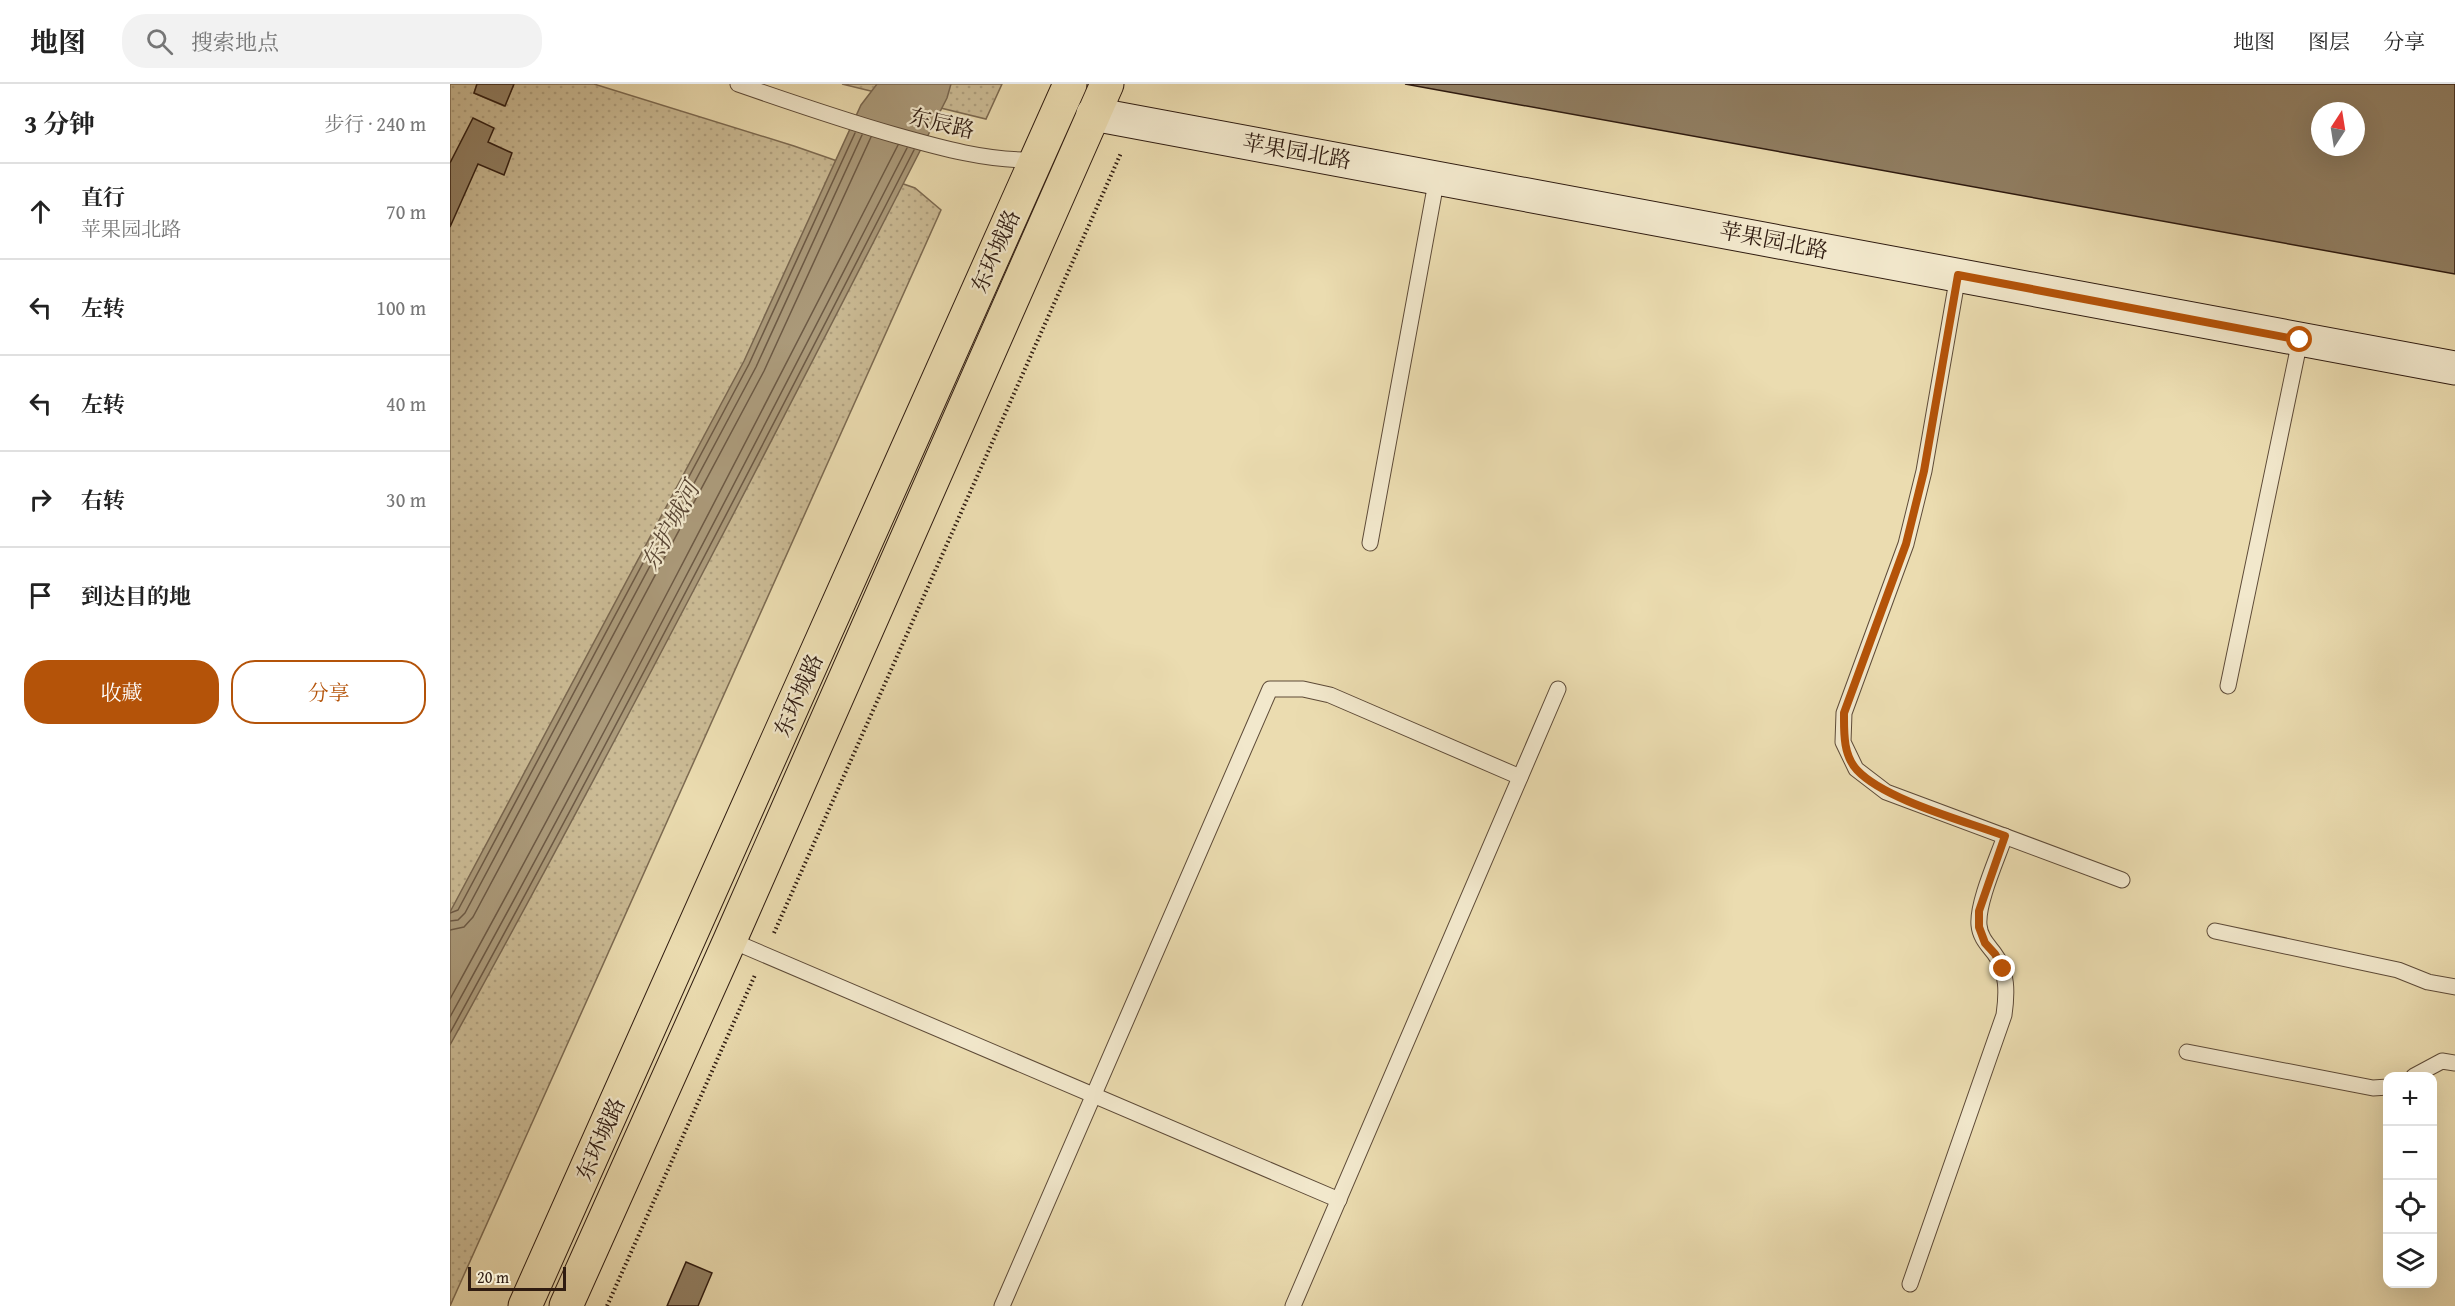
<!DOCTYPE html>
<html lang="zh">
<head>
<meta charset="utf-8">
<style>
	body { margin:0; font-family:"Gentium Book Plus","Noto Serif SC",serif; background:#f2f2f2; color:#222 }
	.controls { position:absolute; right:18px; bottom:18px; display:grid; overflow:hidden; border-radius:12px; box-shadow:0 6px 24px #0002 }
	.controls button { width:54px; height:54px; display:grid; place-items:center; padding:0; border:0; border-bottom:2px solid #e0e0e0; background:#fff; color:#222; font:30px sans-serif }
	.compass { position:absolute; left:1861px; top:18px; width:54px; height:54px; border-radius:50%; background:#fff; box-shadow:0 6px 24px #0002; rotate:12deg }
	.scale { position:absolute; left:18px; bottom:15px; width:98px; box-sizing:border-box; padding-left:6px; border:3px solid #2f1b10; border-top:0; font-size:16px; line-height:21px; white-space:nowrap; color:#2f1b10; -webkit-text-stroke:4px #f2e8cc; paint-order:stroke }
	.stop { position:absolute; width:18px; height:18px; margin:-14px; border:4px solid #b45309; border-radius:50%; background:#fff }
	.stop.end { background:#b45309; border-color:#fff; box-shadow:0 2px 6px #0008 }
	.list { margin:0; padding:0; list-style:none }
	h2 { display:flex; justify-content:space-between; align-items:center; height:78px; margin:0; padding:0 24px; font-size:26px }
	h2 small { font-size:20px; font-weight:400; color:#767676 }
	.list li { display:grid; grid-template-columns:39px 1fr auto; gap:18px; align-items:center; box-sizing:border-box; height:96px; padding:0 24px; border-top:2px solid #e0e0e0 }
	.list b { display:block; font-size:22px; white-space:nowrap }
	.list p { margin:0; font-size:20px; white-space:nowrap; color:#767676 }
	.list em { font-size:20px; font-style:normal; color:#767676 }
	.actions { display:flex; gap:12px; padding:18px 24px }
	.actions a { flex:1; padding:14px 0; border:2px solid #b45309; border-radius:24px; text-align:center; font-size:21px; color:#b45309 }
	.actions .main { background:#b45309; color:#fff }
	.icon { flex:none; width:33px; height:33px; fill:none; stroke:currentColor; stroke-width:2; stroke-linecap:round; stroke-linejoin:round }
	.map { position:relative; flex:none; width:2005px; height:1222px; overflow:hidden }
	header { display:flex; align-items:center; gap:36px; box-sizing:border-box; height:84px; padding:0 30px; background:#fff; border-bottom:2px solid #e0e0e0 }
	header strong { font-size:28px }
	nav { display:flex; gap:33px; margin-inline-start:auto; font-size:21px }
	.search { width:420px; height:54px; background:#f2f2f2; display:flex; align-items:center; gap:15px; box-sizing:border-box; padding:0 21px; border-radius:24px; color:#767676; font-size:22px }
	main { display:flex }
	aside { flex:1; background:#fff }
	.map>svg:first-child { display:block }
	.park { fill:url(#park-dots); stroke:#7d6b52; stroke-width:1.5 }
	.water { fill:#ab9a7a; stroke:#796750; stroke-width:1.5 }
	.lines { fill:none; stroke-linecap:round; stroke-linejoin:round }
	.shore { stroke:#6d5a45; stroke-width:1.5 }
	.building { fill:#917f63; stroke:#2f1b10; stroke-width:1.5; fill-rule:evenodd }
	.lane-casing { stroke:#5e4b38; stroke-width:17 }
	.secondary-casing { stroke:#2f1b10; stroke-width:35 }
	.primary-casing { stroke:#2f1b10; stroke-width:35 }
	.path { stroke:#2f1b10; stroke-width:4; stroke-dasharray:1.5 3; stroke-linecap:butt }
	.lane { stroke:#f2e8cc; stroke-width:15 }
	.secondary { stroke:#f2e8cc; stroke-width:33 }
	.primary { stroke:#ebdcb0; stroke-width:33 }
	.route { stroke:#b45309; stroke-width:8 }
	.labels { text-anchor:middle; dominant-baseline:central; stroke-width:4.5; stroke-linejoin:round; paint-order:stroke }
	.street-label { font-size:22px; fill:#2f1b10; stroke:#f2e8cc }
	.water-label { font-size:24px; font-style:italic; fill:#5a4735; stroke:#f2e8cc }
</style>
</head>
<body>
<header>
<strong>地图</strong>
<div class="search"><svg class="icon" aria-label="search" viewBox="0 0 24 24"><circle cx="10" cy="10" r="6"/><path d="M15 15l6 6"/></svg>搜索地点</div>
<nav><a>地图</a><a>图层</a><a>分享</a></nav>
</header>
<main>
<aside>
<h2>3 分钟<small>步行 · 240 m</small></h2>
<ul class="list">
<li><svg class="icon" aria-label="ahead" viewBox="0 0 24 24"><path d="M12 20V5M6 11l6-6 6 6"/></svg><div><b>直行</b><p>苹果园北路</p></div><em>70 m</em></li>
<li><svg class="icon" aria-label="left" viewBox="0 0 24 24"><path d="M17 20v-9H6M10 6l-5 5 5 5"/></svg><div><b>左转</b></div><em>100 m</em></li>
<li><svg class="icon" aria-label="left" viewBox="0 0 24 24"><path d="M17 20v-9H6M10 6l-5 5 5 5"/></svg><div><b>左转</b></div><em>40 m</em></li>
<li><svg class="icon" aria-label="right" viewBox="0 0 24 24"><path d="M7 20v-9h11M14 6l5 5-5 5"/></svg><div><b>右转</b></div><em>30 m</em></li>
<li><svg class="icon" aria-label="arrive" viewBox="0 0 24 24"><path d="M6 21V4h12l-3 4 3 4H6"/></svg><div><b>到达目的地</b></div></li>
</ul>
<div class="actions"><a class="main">收藏</a><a>分享</a></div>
</aside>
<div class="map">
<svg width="2005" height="1222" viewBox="0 0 2005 1222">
	<defs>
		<pattern id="park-dots" width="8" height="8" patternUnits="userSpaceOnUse" patternTransform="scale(1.5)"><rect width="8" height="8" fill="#cbbb95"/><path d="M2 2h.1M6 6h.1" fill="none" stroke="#afa07f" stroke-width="1.8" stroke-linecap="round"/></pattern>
	</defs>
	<rect width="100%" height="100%" fill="#ebdcb0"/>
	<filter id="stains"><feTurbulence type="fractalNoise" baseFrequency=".00333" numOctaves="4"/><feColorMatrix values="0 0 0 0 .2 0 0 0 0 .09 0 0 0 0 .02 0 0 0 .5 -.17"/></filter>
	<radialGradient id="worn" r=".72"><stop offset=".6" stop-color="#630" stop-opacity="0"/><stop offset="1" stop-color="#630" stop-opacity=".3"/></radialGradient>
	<g class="park">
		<polygon points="0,0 27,0 24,9 54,22 64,0 144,0 344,62 465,104 491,126 0,1222"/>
		<polygon points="392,0 552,0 536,35"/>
	</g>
	<path class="water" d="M427 0H501L497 14C335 332 172 649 0 961V828L294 277 411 21Z"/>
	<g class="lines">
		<g class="shore">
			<polyline points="0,829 8,826 299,280 405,49"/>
			<polyline points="0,837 8,836 15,829 306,283 412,51"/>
			<polyline points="0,846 14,843 23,833 314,287 421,53"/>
			<path d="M0 915C155 633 302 347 448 61"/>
			<path d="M0 933C158 646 308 355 457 64"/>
			<path d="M0 949C160 657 313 362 464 66"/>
		</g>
	</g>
	<g class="building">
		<polygon points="27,0 64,0 55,22 24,9"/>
		<path d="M955 0H2005V190ZM1870 27H1906V63H1870Z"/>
		<polygon points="23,34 44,44 38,58 62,69 54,91 28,80 0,143 0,79"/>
		<polygon points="236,1178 262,1189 248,1222 217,1222"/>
	</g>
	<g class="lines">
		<defs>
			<g id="lane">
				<path d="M288 0C340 18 392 36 445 51 491 64 537 77 585 76"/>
				<polyline points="1508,191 1474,387 1456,460 1394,629 1393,658 1406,685 1436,708 1672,796"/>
				<polyline points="920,459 987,93"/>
				<polyline points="1778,602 1850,256"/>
				<polyline points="1765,847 1948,886 1978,898 2005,903"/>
				<polyline points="280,856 889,1116"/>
				<polyline points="1737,968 1923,1004 1938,1003"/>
				<polyline points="1964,992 1992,977 2005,979"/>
				<path d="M1460 1200 1554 931C1557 910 1558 887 1544 869 1537 860 1530 853 1529 841 1527 819 1547 775 1555 752"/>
				<polyline points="552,1222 820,605 853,605 880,611 1070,693"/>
				<polyline points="843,1222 1108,605"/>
			</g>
			<polyline id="secondary" points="643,30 2005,284"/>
			<g id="primary">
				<polyline points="75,1222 620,0"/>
				<polyline points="116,1222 280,856 657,0"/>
			</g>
		</defs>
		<use href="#lane" class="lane-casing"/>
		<use href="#secondary" class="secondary-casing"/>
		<use href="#primary" class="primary-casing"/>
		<g class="path">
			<polyline points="324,849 671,69"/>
			<polyline points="157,1222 305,891"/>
		</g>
		<use href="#lane" class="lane"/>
		<use href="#secondary" class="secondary"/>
		<use href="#primary" class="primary"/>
	</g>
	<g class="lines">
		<path class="route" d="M1553 885 1545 870 1535 859 1529 843V827L1555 752C1515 737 1435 716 1407 686 1393 671 1394 648 1394 629L1456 460 1474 387 1508 191 1850 256"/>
	</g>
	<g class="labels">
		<g class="street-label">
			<text transform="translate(492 39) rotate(13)">东辰路</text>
			<text transform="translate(847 67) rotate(10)">苹果园北路</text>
			<text transform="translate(1324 156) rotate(11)">苹果园北路</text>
			<text transform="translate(545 167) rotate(-66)">东环城路</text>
			<text transform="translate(348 611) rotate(-66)">东环城路</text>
			<text transform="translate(150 1055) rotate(-66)">东环城路</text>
		</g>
		<g class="water-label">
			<text transform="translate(220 442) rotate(-62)">东护城河</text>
		</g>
	</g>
	<rect width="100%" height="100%" filter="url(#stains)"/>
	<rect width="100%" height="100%" fill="url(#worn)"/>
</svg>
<div class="controls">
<button>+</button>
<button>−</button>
<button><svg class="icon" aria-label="locate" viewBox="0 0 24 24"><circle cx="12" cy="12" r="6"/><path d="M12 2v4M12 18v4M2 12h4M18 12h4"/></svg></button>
<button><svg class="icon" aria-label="layers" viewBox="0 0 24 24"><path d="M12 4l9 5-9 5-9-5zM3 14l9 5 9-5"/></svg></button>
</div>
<svg class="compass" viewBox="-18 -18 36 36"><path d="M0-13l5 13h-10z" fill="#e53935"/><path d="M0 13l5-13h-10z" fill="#767676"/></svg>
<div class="scale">20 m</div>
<div class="stop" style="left:1850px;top:256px"></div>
<div class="stop end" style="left:1553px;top:885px"></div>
</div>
</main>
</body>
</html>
